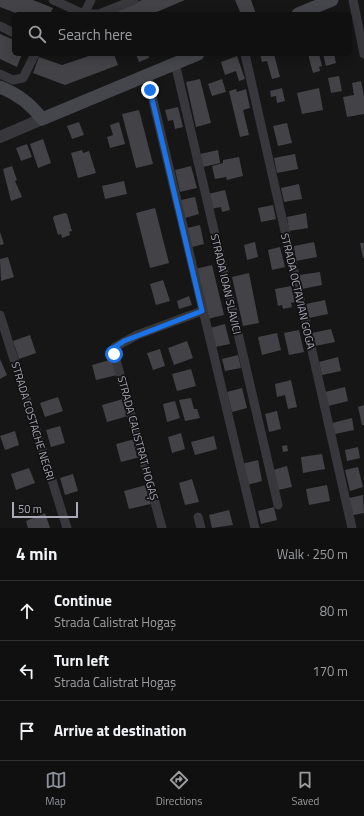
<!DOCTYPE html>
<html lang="en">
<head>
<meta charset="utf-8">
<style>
	body { margin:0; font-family:"Titillium Web",sans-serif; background:#19191a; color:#f1f3f6 }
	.scale { position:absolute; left:12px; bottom:10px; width:66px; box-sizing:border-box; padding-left:4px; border:2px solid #a9aab6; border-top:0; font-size:11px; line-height:14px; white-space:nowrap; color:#a9aab6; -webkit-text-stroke:3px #111112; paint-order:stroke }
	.stop { position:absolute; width:12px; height:12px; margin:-9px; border:3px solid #1a73e8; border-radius:50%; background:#fff }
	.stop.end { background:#1a73e8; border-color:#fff; box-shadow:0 1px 4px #0008 }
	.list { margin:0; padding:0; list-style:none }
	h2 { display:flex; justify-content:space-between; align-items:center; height:52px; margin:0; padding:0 16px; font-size:17px }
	h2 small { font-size:13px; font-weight:400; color:#9c9d9f }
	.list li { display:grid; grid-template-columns:26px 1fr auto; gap:12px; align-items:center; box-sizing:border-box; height:60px; padding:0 16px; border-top:1px solid #303031 }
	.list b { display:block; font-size:15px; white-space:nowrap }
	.list p { margin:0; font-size:13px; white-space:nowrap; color:#9c9d9f }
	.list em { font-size:13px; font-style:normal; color:#9c9d9f }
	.icon { flex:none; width:22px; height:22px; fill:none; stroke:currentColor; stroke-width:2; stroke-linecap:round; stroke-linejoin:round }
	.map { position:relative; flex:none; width:364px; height:528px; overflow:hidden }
	.search { position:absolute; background:#101011; box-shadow:0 2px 10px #0003; left:12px; right:12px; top:12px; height:44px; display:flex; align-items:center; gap:10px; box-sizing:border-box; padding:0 14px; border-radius:6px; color:#9c9d9f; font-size:15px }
	.sheet { height:232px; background:#101011 }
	nav { display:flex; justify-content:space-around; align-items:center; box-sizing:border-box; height:56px; border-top:1px solid #303031; background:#101011; font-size:11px; color:#9c9d9f }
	nav a { display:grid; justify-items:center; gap:2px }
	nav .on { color:#8c9099 }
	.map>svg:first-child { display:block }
	.building { fill:#434347 }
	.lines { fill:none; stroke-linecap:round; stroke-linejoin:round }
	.minor { stroke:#37373c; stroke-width:9 }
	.tertiary { stroke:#37373c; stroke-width:12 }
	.secondary { stroke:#45464c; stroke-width:13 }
	.route { stroke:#1a73e8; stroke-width:5 }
	.labels { text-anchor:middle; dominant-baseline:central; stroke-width:3.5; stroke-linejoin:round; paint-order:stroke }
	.street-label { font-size:11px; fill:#a9aab6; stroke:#111112 }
</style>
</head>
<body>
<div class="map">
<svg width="364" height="528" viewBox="0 0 364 528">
	<rect width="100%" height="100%" fill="#161617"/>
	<g class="building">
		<polygon points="0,0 33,0 53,8 50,14 18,14 0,7"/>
		<polygon points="142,0 185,0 152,14 109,14"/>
		<polygon points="235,0 251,0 256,14 241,14"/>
		<polygon points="0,34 14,40 14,54 22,54 17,67 0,59"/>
		<polygon points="95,54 114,54 118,65 65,85 33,73 39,57 62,65"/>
		<polygon points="136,54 148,54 149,58 139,62"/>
		<polygon points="260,54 274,54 280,77 272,79 267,61 262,62"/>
		<polygon points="308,54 319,54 322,66 319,67 320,71 313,73"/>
		<polygon points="323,54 334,54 336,63 326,66"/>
		<polygon points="237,56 245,79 239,81 236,71 225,75 221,62"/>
		<polygon points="339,76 342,91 331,93 328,78"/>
		<polygon points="200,79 211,123 196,127 186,82"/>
		<polygon points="222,79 226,92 212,96 208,84"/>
		<polygon points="361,81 364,96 364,114 347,117 343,97 354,95 352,83"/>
		<polygon points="282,88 285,101 277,103 276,96 271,97 270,91"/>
		<polygon points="319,88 323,110 302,114 297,93"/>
		<polygon points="236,89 237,92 246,89 250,108 243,110 249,135 240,137 229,91"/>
		<polygon points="178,107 183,127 175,129 173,120 168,121 165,110"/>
		<polygon points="139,110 153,164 136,168 122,114"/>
		<polygon points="79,122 84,135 72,139 67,126"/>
		<polygon points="119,122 125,144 110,148 107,137 113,135 110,125"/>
		<polygon points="287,123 292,143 278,146 273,126"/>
		<polygon points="43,139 51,163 38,168 30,144"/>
		<polygon points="27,144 32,157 21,161 16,148"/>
		<polygon points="82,150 83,153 89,151 96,173 78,178 71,153"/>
		<polygon points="218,150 220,163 203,167 200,154"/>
		<polygon points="295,154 298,169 277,173 274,158"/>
		<polygon points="239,157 243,176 227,180 226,177 215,179 212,166 223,163 223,160"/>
		<polygon points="12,166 17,180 15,181 22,197 11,201 3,169"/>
		<polygon points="191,166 197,188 180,192 175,170"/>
		<polygon points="124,181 127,194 105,199 102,186"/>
		<polygon points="299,184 302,199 284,202 281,188"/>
		<polygon points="225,190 230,210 222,212 221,207 211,209 208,194"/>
		<polygon points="195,197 199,214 185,218 181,200"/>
		<polygon points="273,205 276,219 261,222 258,208"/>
		<polygon points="155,208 169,263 150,268 136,213"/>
		<polygon points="65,213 67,214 72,231 69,232 70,235 62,238 61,234 58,235 53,218 54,216"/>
		<polygon points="306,213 308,228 289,231 287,217"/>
		<polygon points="200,225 204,244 192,247 187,228"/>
		<polygon points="0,232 4,244 0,245"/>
		<polygon points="255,242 258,257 247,260 244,245"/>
		<polygon points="314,242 317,257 296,261 294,246"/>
		<polygon points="360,243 364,243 364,258 363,258"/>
		<polygon points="280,247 285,267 272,270 268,250"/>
		<polygon points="8,257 14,277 1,281 0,259"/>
		<polygon points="212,265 224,315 207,319 195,269"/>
		<polygon points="320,272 322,285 302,289 299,275"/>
		<polygon points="249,273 259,323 243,326 232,277"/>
		<polygon points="163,280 170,301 156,305 150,284"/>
		<polygon points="291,286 295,302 291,303 292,307 283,309 282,305 278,306 275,289"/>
		<polygon points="189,296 192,305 179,309 177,301"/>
		<polygon points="325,300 328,314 309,318 306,304"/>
		<polygon points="225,324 230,344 215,347 210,328"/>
		<polygon points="331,329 335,342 315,346 312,333"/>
		<polygon points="299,330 304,352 289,355 284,333"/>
		<polygon points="277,333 281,350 262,355 258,337"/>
		<polygon points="30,335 36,353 19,359 13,341"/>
		<polygon points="187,341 193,358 174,365 168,348"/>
		<polygon points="160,349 165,366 153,370 147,353"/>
		<polygon points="238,355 241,368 225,371 222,359"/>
		<polygon points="338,357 341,371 322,375 319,362"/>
		<polygon points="0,359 7,375 0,379"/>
		<polygon points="113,359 117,375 96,380 92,365"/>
		<polygon points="191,369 196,386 177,391 172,374"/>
		<polygon points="291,380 297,407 288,409 285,395 277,397 275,384"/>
		<polygon points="345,387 348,401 328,406 325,392"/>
		<polygon points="242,388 247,408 232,412 227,392"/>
		<polygon points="58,397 63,411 45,417 40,403"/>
		<polygon points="191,398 194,409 197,409 200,418 185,421 179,400"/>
		<polygon points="123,399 128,416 107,422 102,405"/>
		<polygon points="175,401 180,418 167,422 163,404"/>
		<polygon points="364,405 364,425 362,425 358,407"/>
		<polygon points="277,411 281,429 269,432 265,414"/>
		<polygon points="352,418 354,430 335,434 332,423"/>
		<polygon points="60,426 65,443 51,447 46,430"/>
		<polygon points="15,431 19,445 5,450 0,436"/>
		<polygon points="181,433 185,449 172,453 168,437"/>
		<polygon points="214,436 217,449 195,455 191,442"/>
		<polygon points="135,439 140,457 121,462 116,444"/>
		<polygon points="287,445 288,451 283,452 282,446"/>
		<polygon points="358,447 360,458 347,461 345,450"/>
		<polygon points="322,454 325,469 303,473 301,457"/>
		<polygon points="258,460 262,481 247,485 242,464"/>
		<polygon points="287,466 292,487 278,490 273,470"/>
		<polygon points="358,467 363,487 350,491 345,470"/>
		<polygon points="29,468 35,483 16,490 11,474"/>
		<polygon points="73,474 78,491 65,495 60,478"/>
		<polygon points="192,479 199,502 185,505 179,483"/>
		<polygon points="146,485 151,504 129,509 124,491"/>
		<polygon points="327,485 330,501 309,505 306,489"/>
		<polygon points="363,495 364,513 353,515 349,498"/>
		<polygon points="274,507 277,520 261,524 258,511"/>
		<polygon points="229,510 233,525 212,528 209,515"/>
		<polygon points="45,513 50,528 28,528 26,521"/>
	</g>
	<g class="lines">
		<g class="minor">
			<polyline points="53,0 84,14 99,14 134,0"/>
			<polyline points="353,0 364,54"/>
			<polyline points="84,14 91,0"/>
			<polyline points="0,26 14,33"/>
			<polyline points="245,54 352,528"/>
			<polyline points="175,63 278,505"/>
			<polyline points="0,74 13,80 23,78 35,54"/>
			<polyline points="147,75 255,528"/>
			<polyline points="0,315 67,528"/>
			<polyline points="198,517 201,528"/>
			<polyline points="162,528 116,360 115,347 137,335 202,311"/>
		</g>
		<polyline class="tertiary" points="0,137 42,119"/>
		<g class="secondary">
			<polyline points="298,14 332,0"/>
			<path d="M0 87C18 94 31 104 42 119L198 54"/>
		</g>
	</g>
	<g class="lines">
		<polyline class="route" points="114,354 115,347 124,341 202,311 150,90"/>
	</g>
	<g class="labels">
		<g class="street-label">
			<text transform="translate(226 284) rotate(77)">STRADA IOAN SLAVICI</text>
			<text transform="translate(298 291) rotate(77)">STRADA OCTAVIAN GOGA</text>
			<text transform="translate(33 421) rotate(73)">STRADA COSTACHE NEGRI</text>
			<text transform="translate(138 438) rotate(75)">STRADA CALISTRAT HOGAȘ</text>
		</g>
	</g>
</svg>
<div class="scale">50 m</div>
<div class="stop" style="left:114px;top:354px"></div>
<div class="stop end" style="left:150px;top:90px"></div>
<div class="search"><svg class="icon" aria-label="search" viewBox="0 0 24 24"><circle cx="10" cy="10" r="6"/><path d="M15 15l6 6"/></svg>Search here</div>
</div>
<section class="sheet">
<h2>4 min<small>Walk · 250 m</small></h2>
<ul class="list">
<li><svg class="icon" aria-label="ahead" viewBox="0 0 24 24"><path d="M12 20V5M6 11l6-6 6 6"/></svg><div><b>Continue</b><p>Strada Calistrat Hogaș</p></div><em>80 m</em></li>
<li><svg class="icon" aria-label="left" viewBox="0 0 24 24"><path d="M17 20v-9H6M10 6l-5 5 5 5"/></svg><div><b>Turn left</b><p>Strada Calistrat Hogaș</p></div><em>170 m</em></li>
<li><svg class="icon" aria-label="arrive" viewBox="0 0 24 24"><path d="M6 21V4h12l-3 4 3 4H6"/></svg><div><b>Arrive at destination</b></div></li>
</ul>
</section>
<nav>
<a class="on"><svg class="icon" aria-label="map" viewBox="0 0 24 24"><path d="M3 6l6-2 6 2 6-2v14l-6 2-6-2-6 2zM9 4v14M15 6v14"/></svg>Map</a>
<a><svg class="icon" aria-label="directions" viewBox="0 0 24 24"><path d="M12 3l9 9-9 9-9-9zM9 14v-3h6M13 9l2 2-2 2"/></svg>Directions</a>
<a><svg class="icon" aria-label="saved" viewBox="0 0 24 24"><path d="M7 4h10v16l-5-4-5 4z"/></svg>Saved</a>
</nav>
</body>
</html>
